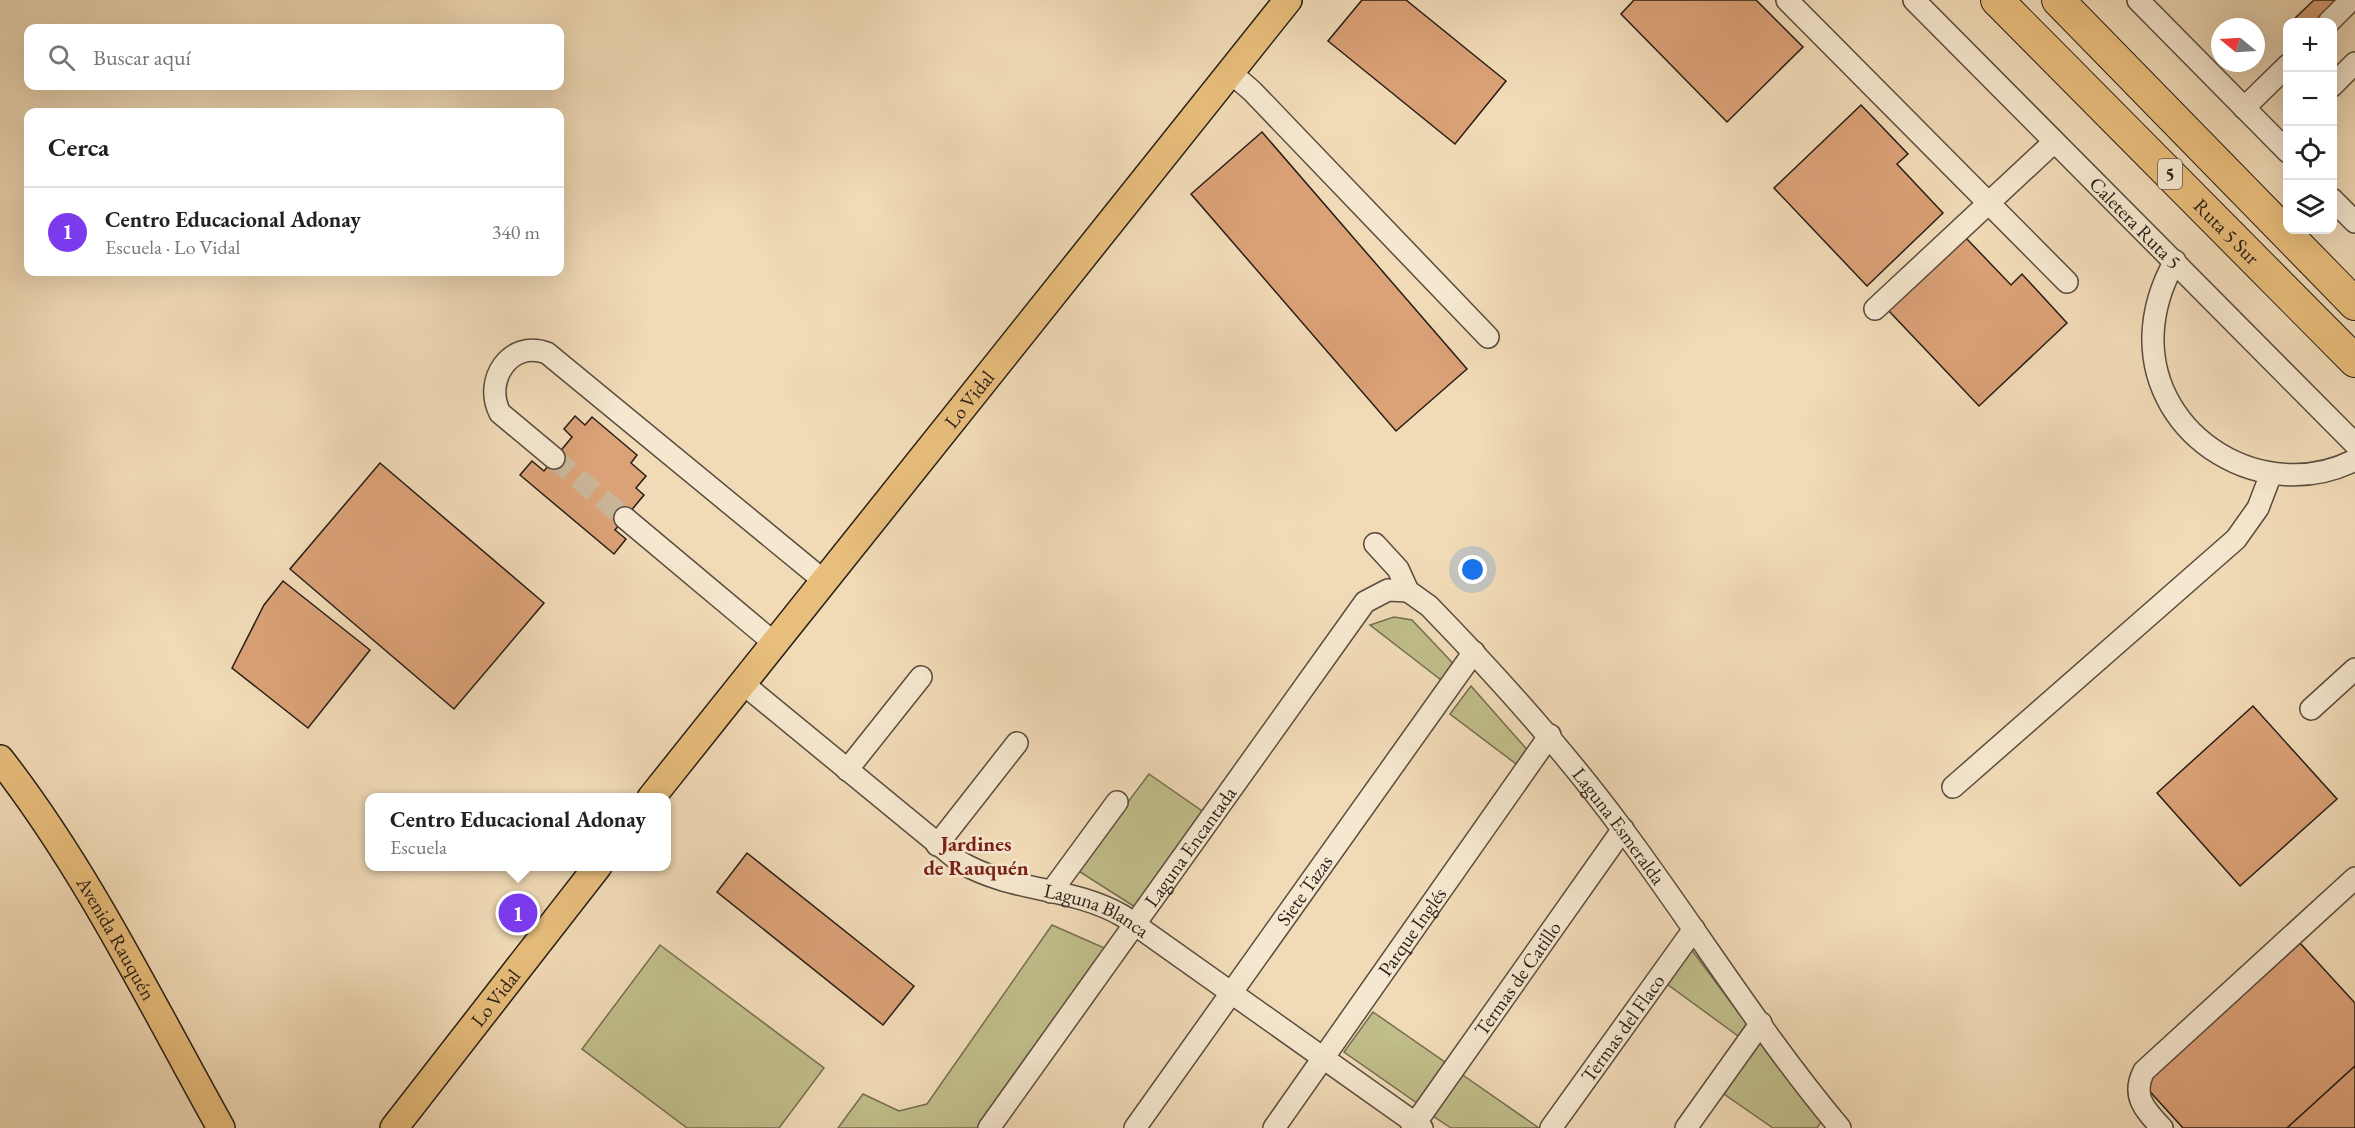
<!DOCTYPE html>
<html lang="es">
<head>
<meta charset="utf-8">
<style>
	body { margin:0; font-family:"EB Garamond",serif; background:#f2f2f2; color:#222 }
	.controls { position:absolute; right:18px; top:18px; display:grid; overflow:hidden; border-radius:12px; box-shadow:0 6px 24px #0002 }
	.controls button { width:54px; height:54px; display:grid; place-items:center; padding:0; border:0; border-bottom:2px solid #e0e0e0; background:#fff; color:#222; font:30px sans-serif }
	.compass { position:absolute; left:2211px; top:18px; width:54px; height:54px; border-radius:50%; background:#fff; box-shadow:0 6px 24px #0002; rotate:288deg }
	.you { position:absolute; left:1473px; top:570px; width:21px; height:21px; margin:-15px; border:4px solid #fff; border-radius:50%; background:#1a73e8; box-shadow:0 0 0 9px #1a73e833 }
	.badge { display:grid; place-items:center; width:39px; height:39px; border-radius:50%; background:#7c3aed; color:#fff; font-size:20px; font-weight:700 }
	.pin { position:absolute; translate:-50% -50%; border:3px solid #fff; box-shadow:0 2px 6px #0006 }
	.popup { position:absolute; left:365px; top:793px; width:306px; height:78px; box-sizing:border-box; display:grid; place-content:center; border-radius:12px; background:#fff; filter:drop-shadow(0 2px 4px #0005); font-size:20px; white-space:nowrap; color:#767676 }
	.popup b { font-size:22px; color:#222 }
	.popup::after { content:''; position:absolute; left:50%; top:100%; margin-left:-12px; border:12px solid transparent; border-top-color:#fff }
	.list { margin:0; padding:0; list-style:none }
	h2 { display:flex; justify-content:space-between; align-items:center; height:78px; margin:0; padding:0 24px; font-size:26px }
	h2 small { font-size:20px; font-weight:400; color:#767676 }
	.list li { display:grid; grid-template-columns:39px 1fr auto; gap:18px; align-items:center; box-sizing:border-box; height:90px; padding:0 24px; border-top:2px solid #e0e0e0 }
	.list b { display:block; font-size:22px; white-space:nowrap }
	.list p { margin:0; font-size:20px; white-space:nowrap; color:#767676 }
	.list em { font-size:20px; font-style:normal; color:#767676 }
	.icon { flex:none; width:33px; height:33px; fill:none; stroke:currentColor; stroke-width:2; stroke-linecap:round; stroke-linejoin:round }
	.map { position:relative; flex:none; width:2355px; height:1128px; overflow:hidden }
	.search { position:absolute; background:#fff; box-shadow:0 6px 24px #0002; left:24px; top:24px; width:540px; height:66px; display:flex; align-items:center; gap:15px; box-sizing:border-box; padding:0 21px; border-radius:12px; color:#767676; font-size:22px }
	.panel { position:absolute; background:#fff; box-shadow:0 6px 24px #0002; left:24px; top:108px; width:540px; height:168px; border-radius:12px }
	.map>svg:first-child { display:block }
	.grass { fill:#c0be8a; stroke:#746e50; stroke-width:1.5 }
	.building { fill:#dba177; stroke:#281d16; stroke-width:1.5 }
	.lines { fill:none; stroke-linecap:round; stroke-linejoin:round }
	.minor-tunnel { stroke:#c9b597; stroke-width:21; stroke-dasharray:21 10; stroke-linecap:butt }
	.minor-casing { stroke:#5a4c3e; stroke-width:24 }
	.major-casing { stroke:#281d16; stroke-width:30 }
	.highway-casing { stroke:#281d16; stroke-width:34 }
	.minor { stroke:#f6e8d0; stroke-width:21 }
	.major { stroke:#e8be7c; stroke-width:27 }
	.highway { stroke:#e8be7c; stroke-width:32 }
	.labels { text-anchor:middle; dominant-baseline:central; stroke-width:5; stroke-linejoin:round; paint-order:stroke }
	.shield { fill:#f6e8d0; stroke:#665a4e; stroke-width:1.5 }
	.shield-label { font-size:18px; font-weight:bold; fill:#281d16 }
	.street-label { font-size:20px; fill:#281d16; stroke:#f6e8d0 }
	.neighbourhood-label { font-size:21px; font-weight:bold; fill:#7a1f14; stroke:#f6e8d0 }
</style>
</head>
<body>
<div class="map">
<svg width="2355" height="1128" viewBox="0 0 2355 1128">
	<rect width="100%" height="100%" fill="#f1dbb7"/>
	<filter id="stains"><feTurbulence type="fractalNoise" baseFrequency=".00333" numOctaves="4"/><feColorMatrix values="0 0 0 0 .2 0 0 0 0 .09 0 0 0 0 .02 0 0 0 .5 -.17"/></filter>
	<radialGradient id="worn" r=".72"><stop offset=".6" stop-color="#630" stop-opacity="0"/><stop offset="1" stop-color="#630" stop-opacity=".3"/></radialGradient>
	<g class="grass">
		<polygon points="1394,617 1412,620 1465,676 1454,690 1370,625"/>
		<polygon points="1471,686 1538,762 1528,773 1450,714"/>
		<polygon points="1149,774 1205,813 1135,907 1077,870"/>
		<polygon points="1052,925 1109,950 978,1128 838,1128 863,1094 899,1111 927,1104"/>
		<polygon points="660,945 824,1068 779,1128 687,1128 582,1049"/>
		<polygon points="1691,949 1747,1024 1738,1036 1667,984"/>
		<polygon points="1373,1012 1452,1067 1424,1108 1344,1052"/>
		<polygon points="1762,1038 1823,1119 1817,1128 1773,1128 1724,1094"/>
		<polygon points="1457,1071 1539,1128 1451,1128 1427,1112"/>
	</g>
	<g class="building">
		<polygon points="1362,0 1406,0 1506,81 1455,144 1328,41"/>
		<polygon points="1634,0 1756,0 1803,47 1727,122 1621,14"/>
		<polygon points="2314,0 2337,0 2314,22 2291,22"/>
		<polygon points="1861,105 1908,154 1897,164 1943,213 1867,286 1774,188"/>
		<polygon points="1262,132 1467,369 1396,431 1191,194"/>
		<polygon points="1965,237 2011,285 2022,274 2067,323 1979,406 1888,310"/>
		<polygon points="575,416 585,425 592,417 637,455 631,463 646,476 636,488 644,495 615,530 626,539 614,554 520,475 532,461 544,471 572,437 564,429"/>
		<polygon points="380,463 544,603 454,709 290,569"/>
		<polygon points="283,581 370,650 308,728 232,668 264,605"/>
		<polygon points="2253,706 2337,799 2240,886 2157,793"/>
		<polygon points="747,853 914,986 883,1025 717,892"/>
		<polygon points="2300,943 2355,1003 2355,1066 2287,1128 2183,1128 2144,1085"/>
		<polygon points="2355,1066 2355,1128 2287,1128"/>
	</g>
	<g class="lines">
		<polyline class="minor-tunnel" points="554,458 625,518"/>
		<defs>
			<g id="minor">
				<polyline points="1787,0 2067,282"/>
				<path id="s1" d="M1914 0 2355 444"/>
				<polyline points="2138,0 2288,152"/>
				<polyline points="2329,22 2351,0"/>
				<polyline points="1230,72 1252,91 1488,337"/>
				<polyline points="2332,86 2355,63"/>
				<polyline points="2244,108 2288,65"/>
				<polyline points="2332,199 2355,222"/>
				<path d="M2175 261C2162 284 2154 308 2153 335 2150 439 2265 506 2355 460"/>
				<polyline points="1875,309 2054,142"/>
				<path d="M554 458 500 413C483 381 510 339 547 353L823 580"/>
				<polyline points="625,518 773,642"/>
				<path id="s2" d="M1375 544 1398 569 1408 591 1429 606C1498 677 1564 750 1623 830 1696 928 1761 1034 1840 1128"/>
				<path id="s3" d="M741 682 960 862C1014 893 1071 886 1123 916L1422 1128"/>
				<polyline points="2311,709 2355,669"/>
				<polyline points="847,770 921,677"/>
				<polyline points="1953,787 2236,539 2258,508 2271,474"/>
				<polyline points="937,845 1017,743"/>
				<polyline points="1051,892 1117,802"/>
				<path id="s4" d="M989 1128 1365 602 1388 590 1408 591"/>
				<path id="s5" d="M1135 1128 1474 652"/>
				<path id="s6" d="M1274 1128 1550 735"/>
				<path id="s7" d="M1412 1128 1623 829"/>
				<path id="s8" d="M1551 1128 1694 929"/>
				<polyline points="1686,1128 1761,1023"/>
				<path d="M2162 1128C2145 1110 2131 1096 2144 1071L2355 878"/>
			</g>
			<g id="major">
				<path id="s9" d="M0 759C88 872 151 1003 221 1128"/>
				<path id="s10" d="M651 798 1288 0"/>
				<path id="s11" d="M394 1128 598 866"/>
			</g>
			<g id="highway">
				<path id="s12" d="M1997 0 2355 361"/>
				<polyline points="2058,0 2355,304"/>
			</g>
		</defs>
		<use href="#minor" class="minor-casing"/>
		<use href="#major" class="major-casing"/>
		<use href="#highway" class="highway-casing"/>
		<use href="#minor" class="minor"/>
		<use href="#major" class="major"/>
		<use href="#highway" class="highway"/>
	</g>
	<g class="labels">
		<rect class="shield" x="2158" y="159" width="24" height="30" rx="4.5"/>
		<g class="shield-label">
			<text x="2170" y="174">5</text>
		</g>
		<g class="street-label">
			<text stroke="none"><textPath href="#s1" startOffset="314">Caletera Ruta 5</textPath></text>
			<text stroke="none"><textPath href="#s12" startOffset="326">Ruta 5 Sur</textPath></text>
			<text stroke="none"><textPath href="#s10" startOffset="510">Lo Vidal</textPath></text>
			<text stroke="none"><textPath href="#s2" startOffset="375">Laguna Esmeralda</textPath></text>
			<text stroke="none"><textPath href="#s4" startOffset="346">Laguna Encantada</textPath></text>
			<text stroke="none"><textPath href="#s5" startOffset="292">Siete Tazas</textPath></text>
			<text stroke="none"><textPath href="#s3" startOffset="429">Laguna Blanca</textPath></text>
			<text stroke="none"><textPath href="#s6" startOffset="240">Parque Inglés</textPath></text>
			<text stroke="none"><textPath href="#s9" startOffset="214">Avenida Rauquén</textPath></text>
			<text stroke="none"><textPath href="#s7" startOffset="183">Termas de Catillo</textPath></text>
			<text stroke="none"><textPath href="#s11" startOffset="165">Lo Vidal</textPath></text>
			<text stroke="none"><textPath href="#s8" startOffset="123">Termas del Flaco</textPath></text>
		</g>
		<g class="neighbourhood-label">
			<text x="976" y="843">Jardines<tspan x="976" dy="24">de Rauquén</tspan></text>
		</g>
	</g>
	<rect width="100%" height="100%" filter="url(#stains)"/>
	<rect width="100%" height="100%" fill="url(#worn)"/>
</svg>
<div class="controls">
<button>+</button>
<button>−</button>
<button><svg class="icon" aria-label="locate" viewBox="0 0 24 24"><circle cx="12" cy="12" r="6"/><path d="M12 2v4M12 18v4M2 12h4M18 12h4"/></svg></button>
<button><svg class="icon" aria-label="layers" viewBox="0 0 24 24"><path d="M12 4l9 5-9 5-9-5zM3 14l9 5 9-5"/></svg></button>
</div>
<svg class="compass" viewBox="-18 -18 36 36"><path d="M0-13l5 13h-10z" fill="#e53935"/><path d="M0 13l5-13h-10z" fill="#767676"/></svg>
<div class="you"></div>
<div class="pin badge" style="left:518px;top:913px">1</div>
<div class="popup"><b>Centro Educacional Adonay</b>Escuela</div>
<div class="search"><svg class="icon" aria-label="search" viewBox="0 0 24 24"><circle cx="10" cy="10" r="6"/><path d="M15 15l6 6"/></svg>Buscar aquí</div>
<section class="panel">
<h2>Cerca<small></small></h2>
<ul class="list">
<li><span class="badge">1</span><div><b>Centro Educacional Adonay</b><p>Escuela · Lo Vidal</p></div><em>340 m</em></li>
</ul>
</section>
</div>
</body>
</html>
